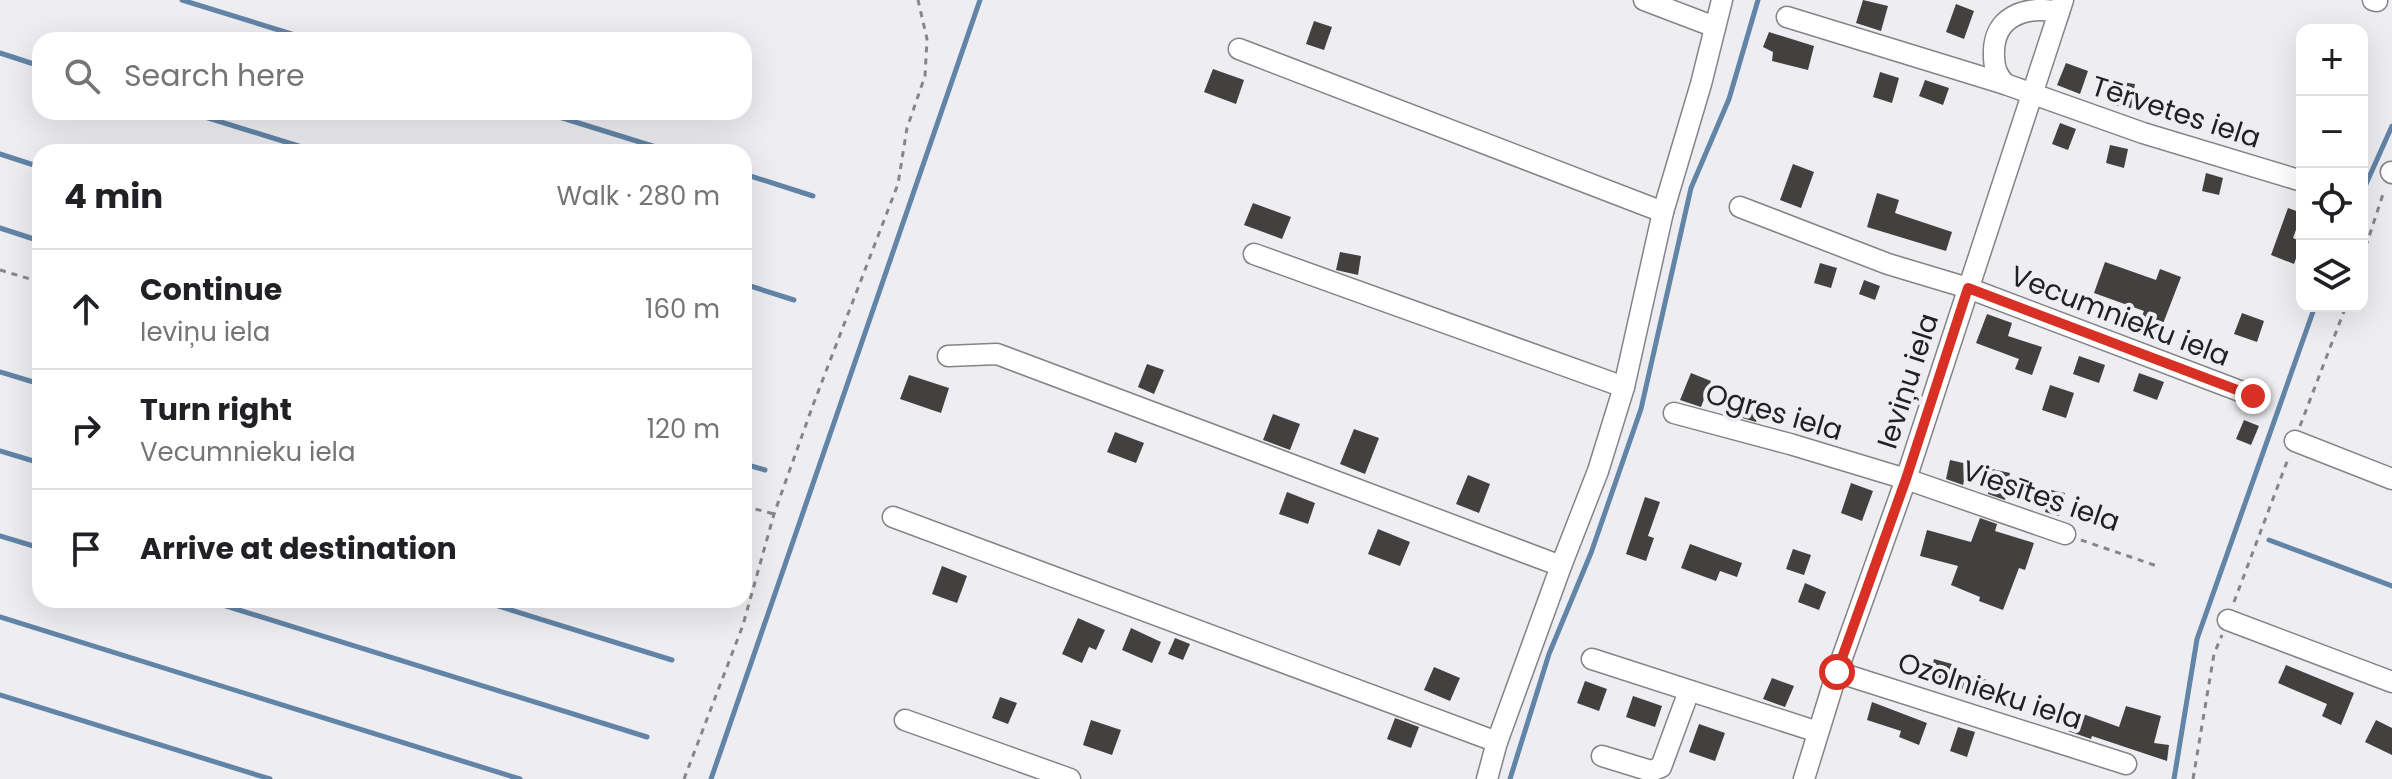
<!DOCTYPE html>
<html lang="en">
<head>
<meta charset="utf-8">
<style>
	body { margin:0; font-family:Poppins,sans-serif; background:#f6f6f6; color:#202124 }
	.controls { position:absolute; right:24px; top:24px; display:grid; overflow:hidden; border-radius:16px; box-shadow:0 8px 32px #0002 }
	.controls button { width:72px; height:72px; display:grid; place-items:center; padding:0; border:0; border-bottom:2px solid #e0e0e0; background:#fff; color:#202124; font:40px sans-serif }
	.stop { position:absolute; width:24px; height:24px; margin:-18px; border:6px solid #d93025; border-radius:50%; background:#fff }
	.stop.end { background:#d93025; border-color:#fff; box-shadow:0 2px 8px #0008 }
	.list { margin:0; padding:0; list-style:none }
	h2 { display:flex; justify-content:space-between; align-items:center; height:104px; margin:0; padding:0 32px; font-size:34px }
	h2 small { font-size:26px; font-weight:400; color:#757577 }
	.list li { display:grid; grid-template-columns:52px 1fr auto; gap:24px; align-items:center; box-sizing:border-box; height:120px; padding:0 32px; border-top:2px solid #e0e0e0 }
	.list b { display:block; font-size:30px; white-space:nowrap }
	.list p { margin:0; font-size:26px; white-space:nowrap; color:#757577 }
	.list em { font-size:26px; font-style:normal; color:#757577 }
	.icon { flex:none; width:44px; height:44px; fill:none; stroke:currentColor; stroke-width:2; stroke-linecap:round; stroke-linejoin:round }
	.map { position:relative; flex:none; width:2392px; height:779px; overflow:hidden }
	.search { position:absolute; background:#fff; box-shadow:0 8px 32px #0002; left:32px; top:32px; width:720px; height:88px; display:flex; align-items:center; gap:20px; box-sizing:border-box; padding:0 28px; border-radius:24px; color:#757577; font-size:30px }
	.panel { position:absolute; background:#fff; box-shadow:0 8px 32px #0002; left:32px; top:144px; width:720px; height:464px; border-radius:24px }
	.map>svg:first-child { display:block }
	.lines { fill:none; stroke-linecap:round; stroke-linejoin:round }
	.stream { stroke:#6284a6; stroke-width:5 }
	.building { fill:#43413f }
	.minor-casing { stroke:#848487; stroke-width:23 }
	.path { stroke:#868688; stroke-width:3; stroke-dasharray:6 6; stroke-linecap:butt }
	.minor { stroke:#fff; stroke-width:20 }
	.route { stroke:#d93025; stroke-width:10 }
	.labels { text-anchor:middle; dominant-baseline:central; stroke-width:8; stroke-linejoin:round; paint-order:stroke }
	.street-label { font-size:28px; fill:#212122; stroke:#eeeef2 }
</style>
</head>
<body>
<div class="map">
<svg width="2392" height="779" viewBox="0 0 2392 779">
	<rect width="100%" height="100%" fill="#eeeef2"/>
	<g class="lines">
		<g class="stream">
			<polyline points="182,0 311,40"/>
			<polyline points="0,53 40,66"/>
			<polyline points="189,112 318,152"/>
			<polyline points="543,112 672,152"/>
			<polyline points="0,154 40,167"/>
			<polyline points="744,174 813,196"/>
			<polyline points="2362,193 2392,126"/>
			<polyline points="0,228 40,241"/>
			<polyline points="744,284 794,300"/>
			<polyline points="0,372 40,384"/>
			<polyline points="0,451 40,463"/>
			<polyline points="744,464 765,470"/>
			<polyline points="0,536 40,548"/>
			<polyline points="2269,540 2392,586"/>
			<polyline points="207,600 647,737"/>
			<polyline points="479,600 672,660"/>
			<polyline points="0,617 520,779"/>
			<polyline points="0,695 270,779"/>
			<polyline points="711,779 980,0"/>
			<polyline points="1510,779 1549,654 1591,553 1641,409 1691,188 1729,99 1758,0"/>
			<polyline points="2174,779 2197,639 2315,306"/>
		</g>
	</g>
	<g class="building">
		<polygon points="1863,0 1888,6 1881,31 1856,23"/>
		<polygon points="1956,4 1974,11 1964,39 1946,32"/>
		<polygon points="1314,21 1332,27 1324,50 1306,44"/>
		<polygon points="1769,32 1814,46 1808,70 1772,61 1773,52 1763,47"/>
		<polygon points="2066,63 2088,71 2080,94 2057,85"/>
		<polygon points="1213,69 1244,80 1236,104 1204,92"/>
		<polygon points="1880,72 1899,78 1892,103 1873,97"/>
		<polygon points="1925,80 1949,88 1943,105 1919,96"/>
		<polygon points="2115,81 2135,84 2131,108 2111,105"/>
		<polygon points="2060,123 2076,129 2068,150 2052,144"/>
		<polygon points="2110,145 2128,149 2124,168 2106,163"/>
		<polygon points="1793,164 1814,172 1801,208 1780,200"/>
		<polygon points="2206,173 2223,178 2219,195 2202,191"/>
		<polygon points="1877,193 1899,200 1895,213 1952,232 1946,251 1867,227"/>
		<polygon points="1253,203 1291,217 1282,239 1244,225"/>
		<polygon points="2288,208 2302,213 2293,238 2302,242 2294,264 2271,255"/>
		<polygon points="1340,252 1361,256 1358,275 1336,270"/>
		<polygon points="2105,262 2156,280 2160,269 2181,277 2159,334 2138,326 2144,311 2094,293"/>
		<polygon points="1820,263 1837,268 1831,288 1814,283"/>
		<polygon points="1864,280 1880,286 1875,300 1859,294"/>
		<polygon points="2242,313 2264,321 2257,342 2234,334"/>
		<polygon points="1987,314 2012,323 2008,336 2042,347 2032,375 2015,369 2019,359 1976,343"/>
		<polygon points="2079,356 2105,365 2099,383 2073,374"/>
		<polygon points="1147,364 1164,370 1154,394 1138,387"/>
		<polygon points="1691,373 1711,381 1701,407 1680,400"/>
		<polygon points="2139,373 2164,382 2157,400 2133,391"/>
		<polygon points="909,375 949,388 941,413 900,399"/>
		<polygon points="2050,385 2074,393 2066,418 2042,410"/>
		<polygon points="1742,402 1760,407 1756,422 1739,417"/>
		<polygon points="1273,414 1300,424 1290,450 1263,440"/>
		<polygon points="2244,420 2259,426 2251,445 2236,439"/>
		<polygon points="1354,429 1379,438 1365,474 1340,464"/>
		<polygon points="1115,432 1144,443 1136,463 1107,452"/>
		<polygon points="1950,460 1968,464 1963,485 1946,479"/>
		<polygon points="1992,469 2010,473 2005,500 1988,494"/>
		<polygon points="1468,475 1490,484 1479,513 1456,504"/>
		<polygon points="1851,483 1873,491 1862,521 1841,513"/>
		<polygon points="2051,490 2065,493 2059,516 2045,512"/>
		<polygon points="1287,492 1315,503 1308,524 1279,514"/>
		<polygon points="1645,497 1660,502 1648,536 1654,538 1646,561 1626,554"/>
		<polygon points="1980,518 1997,524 1995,531 2034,543 2025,570 2019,568 2003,610 1979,601 1980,597 1951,585 1958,566 1920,556 1927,530 1971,542"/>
		<polygon points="1378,529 1410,542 1400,566 1368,554"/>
		<polygon points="1690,544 1742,563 1737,577 1720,571 1716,581 1681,568"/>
		<polygon points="1793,549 1811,555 1804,575 1786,569"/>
		<polygon points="942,566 967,576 957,603 932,594"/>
		<polygon points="1805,583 1826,592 1819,610 1798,602"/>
		<polygon points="1078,618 1105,630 1096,650 1089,647 1082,663 1062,654"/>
		<polygon points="1131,628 1161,642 1152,663 1122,650"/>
		<polygon points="1175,638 1190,644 1183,660 1168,654"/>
		<polygon points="1934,659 1952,664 1950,671 1987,680 1983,700 1965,695 1966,690 1928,681"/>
		<polygon points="2286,665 2354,693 2341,725 2322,716 2327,704 2278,683"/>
		<polygon points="1434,667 1460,678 1450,701 1424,690"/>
		<polygon points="1772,678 1794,686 1785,707 1763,699"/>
		<polygon points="1585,681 1607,689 1599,711 1577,703"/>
		<polygon points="1633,696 1662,706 1655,727 1626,717"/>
		<polygon points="1000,697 1017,703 1008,724 992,718"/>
		<polygon points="1872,702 1927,723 1919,745 1899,737 1901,731 1867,720"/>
		<polygon points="2126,706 2161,716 2154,743 2169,745 2167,761 2092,736 2091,739 2068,731 2075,711 2119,727"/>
		<polygon points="1395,718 1419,727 1411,748 1387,739"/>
		<polygon points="1091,720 1121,730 1112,755 1083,745"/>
		<polygon points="2376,720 2392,728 2392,755 2365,742"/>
		<polygon points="1699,724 1725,733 1715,761 1689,752"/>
		<polygon points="1958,727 1975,732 1967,757 1950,751"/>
	</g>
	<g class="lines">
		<defs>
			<g id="minor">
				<polyline points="1644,0 1715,27"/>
				<polyline points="2373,0 2377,1"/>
				<polyline points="1787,17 2005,84 2143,133 2302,181"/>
				<polyline points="1239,49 1663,212"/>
				<path d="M2005 84C1997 75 1994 68 1994 56 1992 16 2026 5 2059 12"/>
				<polyline points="2391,172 2392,173"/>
				<polyline points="1740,207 1888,264 1968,288 2253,396"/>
				<polyline points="1254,254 1624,387"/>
				<polyline points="948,356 997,354 1561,566"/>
				<polyline points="1674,413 1790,444 1906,479 2065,534"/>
				<polyline points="2295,441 2392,479"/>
				<polyline points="893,517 1497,742"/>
				<polyline points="2228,620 2392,682"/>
				<polyline points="1592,659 1818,732"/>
				<polyline points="1837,672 2126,764"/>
				<polyline points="905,720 1070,779"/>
				<polyline points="1602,756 1651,771 1661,767 1689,691"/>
				<polyline points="1487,779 1497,742 1561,566 1598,471 1624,387 1663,212 1701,84 1722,0"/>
				<polyline points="1804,779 1837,672 1906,479 2063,0"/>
			</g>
		</defs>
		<use href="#minor" class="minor-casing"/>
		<g class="path">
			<polyline points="2362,258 2384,191"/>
			<polyline points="0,270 40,282"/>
			<polyline points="2300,426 2346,306"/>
			<polyline points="744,506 774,514"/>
			<polyline points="2081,540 2157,566"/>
			<polyline points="2234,602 2288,459"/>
			<polyline points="684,779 743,625 774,514 813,405 898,184 907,128 925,76 927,39 918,0"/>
			<polyline points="2193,779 2214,654 2222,635"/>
		</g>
		<use href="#minor" class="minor"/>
	</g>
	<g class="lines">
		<polyline class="route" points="1837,672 1906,479 1968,288 2253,396"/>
	</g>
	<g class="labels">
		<g class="street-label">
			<text transform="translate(2176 112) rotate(18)">Tērvetes iela</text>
			<text transform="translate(2120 316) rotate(21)">Vecumnieku iela</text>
			<text transform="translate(1908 381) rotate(-72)">Ieviņu iela</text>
			<text transform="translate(1774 412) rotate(16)">Ogres iela</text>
			<text transform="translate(2041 496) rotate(19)">Viesītes iela</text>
			<text transform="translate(1990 691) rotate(18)">Ozolnieku iela</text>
		</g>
	</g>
</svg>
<div class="controls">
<button>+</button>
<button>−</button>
<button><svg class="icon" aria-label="locate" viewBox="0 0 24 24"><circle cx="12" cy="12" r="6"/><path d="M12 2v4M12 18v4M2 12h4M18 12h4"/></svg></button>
<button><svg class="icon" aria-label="layers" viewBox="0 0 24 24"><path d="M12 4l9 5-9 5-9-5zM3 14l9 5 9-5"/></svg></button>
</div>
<div class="stop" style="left:1837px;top:672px"></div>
<div class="stop end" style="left:2253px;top:396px"></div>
<div class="search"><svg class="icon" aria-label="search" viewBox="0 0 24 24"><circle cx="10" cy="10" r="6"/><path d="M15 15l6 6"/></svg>Search here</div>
<section class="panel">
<h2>4 min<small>Walk · 280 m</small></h2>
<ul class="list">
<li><svg class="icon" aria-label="ahead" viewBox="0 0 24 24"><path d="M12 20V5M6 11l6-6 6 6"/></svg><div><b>Continue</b><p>Ieviņu iela</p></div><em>160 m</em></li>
<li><svg class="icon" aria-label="right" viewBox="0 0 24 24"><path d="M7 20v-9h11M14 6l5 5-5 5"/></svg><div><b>Turn right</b><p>Vecumnieku iela</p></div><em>120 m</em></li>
<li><svg class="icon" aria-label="arrive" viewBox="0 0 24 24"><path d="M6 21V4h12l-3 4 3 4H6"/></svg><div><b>Arrive at destination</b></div></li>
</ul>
</section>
</div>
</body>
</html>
